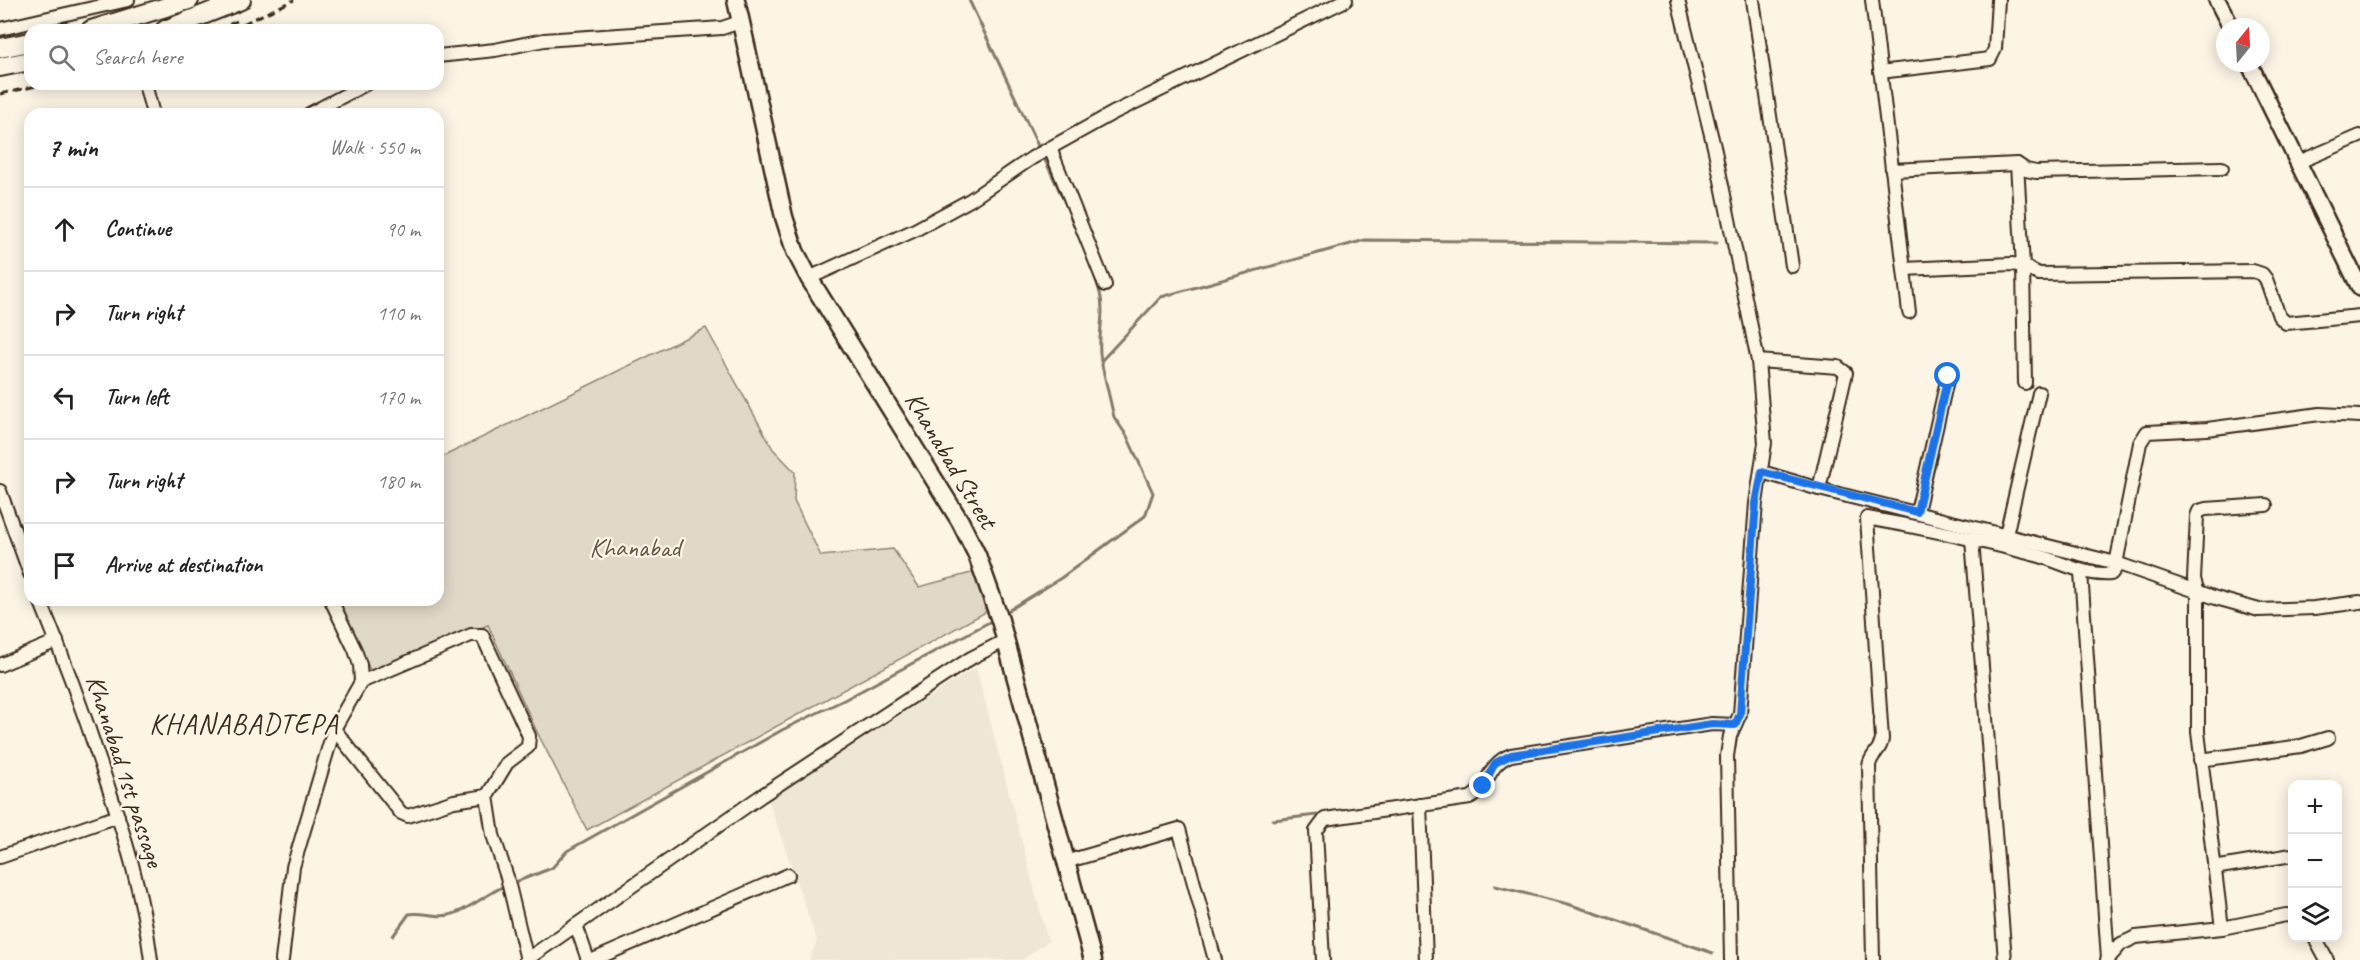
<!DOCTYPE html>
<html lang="en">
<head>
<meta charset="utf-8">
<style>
	body { margin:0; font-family:Caveat,sans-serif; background:#f2f2f2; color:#222 }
	.controls { position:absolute; right:18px; bottom:18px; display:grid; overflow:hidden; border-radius:12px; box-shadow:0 3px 15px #0003 }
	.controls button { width:54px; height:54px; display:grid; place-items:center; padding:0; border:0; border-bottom:2px solid #e0e0e0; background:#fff; color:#222; font:30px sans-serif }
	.compass { position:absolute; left:2216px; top:18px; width:54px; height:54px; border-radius:50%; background:#fff; box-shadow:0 3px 15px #0003; rotate:18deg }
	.stop { position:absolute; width:18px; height:18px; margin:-14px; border:4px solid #1a73e8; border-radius:50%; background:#fff }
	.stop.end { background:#1a73e8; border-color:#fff; box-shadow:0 2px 6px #0008 }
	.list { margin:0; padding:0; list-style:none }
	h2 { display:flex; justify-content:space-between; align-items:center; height:78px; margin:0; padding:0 24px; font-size:26px }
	h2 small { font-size:20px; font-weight:400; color:#767676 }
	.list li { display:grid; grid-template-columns:39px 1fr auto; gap:18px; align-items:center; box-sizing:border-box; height:84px; padding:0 24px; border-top:2px solid #e0e0e0 }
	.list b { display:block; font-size:22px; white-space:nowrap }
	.list em { font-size:20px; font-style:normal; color:#767676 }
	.icon { flex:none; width:33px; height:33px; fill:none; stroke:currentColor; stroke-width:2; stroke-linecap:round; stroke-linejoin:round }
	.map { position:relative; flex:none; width:2360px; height:960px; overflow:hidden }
	.search { position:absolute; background:#fff; box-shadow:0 3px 15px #0003; left:24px; top:24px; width:420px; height:66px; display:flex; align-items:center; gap:15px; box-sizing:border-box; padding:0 21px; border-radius:18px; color:#767676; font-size:22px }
	.panel { position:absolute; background:#fff; box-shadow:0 3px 15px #0003; left:24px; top:108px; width:420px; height:498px; border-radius:18px }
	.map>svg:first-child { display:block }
	.built { fill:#eee6d6 }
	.green { fill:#e0d8c8; stroke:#8e8173; stroke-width:1.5 }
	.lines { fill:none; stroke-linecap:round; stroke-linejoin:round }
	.stream { stroke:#85796b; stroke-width:3 }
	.minor-casing { stroke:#3b2a1e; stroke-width:16 }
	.tertiary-casing { stroke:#3b2a1e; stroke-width:20 }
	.secondary-casing { stroke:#3b2a1e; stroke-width:21 }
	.primary-casing { stroke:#3b2a1e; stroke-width:22 }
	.minor { stroke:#fcf5e5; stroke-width:12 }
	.tertiary { stroke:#fcf5e5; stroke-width:15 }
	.secondary { stroke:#fcf5e5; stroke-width:16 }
	.primary { stroke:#fcf5e5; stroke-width:18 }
	.rail { stroke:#3b2a1e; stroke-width:3; stroke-dasharray:9 4.5; stroke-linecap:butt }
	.route { stroke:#1a73e8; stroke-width:8 }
	.labels { text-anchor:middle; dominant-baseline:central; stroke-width:4.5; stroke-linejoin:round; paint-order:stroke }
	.street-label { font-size:26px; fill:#3b2a1e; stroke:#fcf5e5 }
	.park-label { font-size:26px; fill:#645648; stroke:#fcf5e5 }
	.quarter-label { font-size:28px; letter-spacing:1.5px; fill:#3b2a1e; stroke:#fcf5e5 }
</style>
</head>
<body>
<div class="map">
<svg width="2360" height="960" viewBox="0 0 2360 960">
	<rect width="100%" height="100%" fill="#fcf5e5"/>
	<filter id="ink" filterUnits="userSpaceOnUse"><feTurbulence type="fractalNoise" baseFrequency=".0167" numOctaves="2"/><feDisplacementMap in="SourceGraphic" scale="12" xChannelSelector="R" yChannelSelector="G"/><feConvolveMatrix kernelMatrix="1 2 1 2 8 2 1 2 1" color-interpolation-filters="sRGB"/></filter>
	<g filter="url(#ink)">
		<polygon class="built" points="976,667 1048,941 1022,960 809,960 817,941 768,799"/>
		<polygon class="green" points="706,328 773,449 795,472 794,501 821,556 893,549 919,587 975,572 986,612 587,830 538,734 488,625 372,674 337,600 438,600 438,459"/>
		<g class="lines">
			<g class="stream">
				<polyline points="969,0 1040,150"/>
				<path d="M1043 156C1063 198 1088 249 1100 293 1106 316 1096 338 1101 361"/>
				<polyline points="1003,614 1061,578 1145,516 1153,493 1127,436 1114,417 1101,361 1161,297 1365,240 1717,243"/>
				<polyline points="1273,820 1326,814"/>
				<polyline points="513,883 552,868 567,851 782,730 844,700 995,619"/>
				<polyline points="1495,886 1568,904 1713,953"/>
				<path d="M393 936 409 914C424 911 439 920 456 913 474 906 489 892 507 885"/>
			</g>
			<defs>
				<g id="minor">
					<polyline points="1678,0 1715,151 1758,361 1765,443 1756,503 1740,714 1730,736 1727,756 1731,960"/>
					<polyline points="1753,0 1792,266"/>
					<polyline points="1872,0 1909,312"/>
					<polyline points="0,29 128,0"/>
					<polyline points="438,56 495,50 544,40 722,28 740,22"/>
					<polyline points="1880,72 1990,59 1995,49 1998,0"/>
					<polyline points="145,84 153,114"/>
					<polyline points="309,114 366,84"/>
					<polyline points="1050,148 1105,285"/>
					<polyline points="2299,162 2360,136"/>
					<polyline points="2017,164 2023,266 2025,383"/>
					<polyline points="1892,170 2017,164 2026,170 2036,172 2222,168"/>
					<polyline points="1904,269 2012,264 2023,266 2039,274 2253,271 2262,274 2266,279 2279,316 2286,323 2360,316"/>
					<polyline points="809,278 915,230 970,200 1032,158 1113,113 1346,0"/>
					<polyline points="1758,361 1838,367 1846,373 1819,489"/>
					<polyline points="1762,472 1819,489 2116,563 2216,598 2259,610 2314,608 2360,602"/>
					<polyline points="0,491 30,574"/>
					<polyline points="1917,512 1948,376"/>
					<polyline points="2006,535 2039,393"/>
					<polyline points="1972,539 2005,960"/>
					<polyline points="2081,572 2108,959"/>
					<path d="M40 600C63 656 84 713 103 771 124 833 143 894 151 960"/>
					<polyline points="0,665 57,641"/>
					<polyline points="334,729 401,813 408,816 454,801 487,796 507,763 528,747 529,736 482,635 471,635 361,682"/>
					<polyline points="2200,760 2301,746 2328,738"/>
					<polyline points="487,796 493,835 507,877 527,960"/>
					<polyline points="1420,805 1426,960"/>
					<polyline points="0,857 118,816"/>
					<polyline points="1065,862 1179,829 1215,960"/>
					<polyline points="2214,868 2292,855"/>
					<polyline points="576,925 588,960"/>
					<polyline points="2222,928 2198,732 2198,592 2194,579 2197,516 2199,511 2206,509 2266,505"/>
					<polyline points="2315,938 2327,960"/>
					<polyline points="282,960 293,867 334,729 361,682 360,665 355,650 331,600"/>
					<polyline points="526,960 761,796 971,658 1006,640"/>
					<polyline points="593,960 788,875"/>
					<path d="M1323 960 1316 831 1325 819 1470 798C1491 787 1485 765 1511 755L1712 724 1735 725"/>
					<path d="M1873 960 1869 766C1870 755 1881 751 1882 739L1867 518C1924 528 1980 540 2036 555 2062 562 2083 576 2111 574L2115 569 2140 443 2147 432 2207 429 2320 414 2360 416"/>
					<polyline points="2107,960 2121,944 2136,937 2222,928 2286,915 2292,916"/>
				</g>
				<g id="tertiary">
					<polyline points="2217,0 2231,27"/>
					<polyline points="2249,63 2360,288"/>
				</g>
				<polyline id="secondary" points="736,0 784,217 795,251 809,278 960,521 977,555 1000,620 1093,960"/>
				<g id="primary">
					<polyline points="91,30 189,0"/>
					<polyline points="165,30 241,0"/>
					<polyline points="0,48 30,42"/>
					<polyline points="0,67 30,61"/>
				</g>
			</defs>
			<use href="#minor" class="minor-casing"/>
			<use href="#tertiary" class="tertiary-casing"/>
			<use href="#secondary" class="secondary-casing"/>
			<use href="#primary" class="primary-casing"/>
			<use href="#minor" class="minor"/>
			<use href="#tertiary" class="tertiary"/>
			<use href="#secondary" class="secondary"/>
			<use href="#primary" class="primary"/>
			<g class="rail">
				<polyline points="217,30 237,21"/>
				<polyline points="230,30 294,0"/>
				<polyline points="0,94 46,84"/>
			</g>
		</g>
	</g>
	<g class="lines" filter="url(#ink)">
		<polyline class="route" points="1483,786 1495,763 1511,755 1712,724 1735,725 1740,714 1756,503 1762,472 1917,512 1948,376"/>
	</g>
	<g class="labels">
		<g class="street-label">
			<text transform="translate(951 460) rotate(59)">Khanabad Street</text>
			<text transform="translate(125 771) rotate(72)">Khanabad 1st passage</text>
		</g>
		<g class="park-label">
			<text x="635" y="547">Khanabad</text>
		</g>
		<g class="quarter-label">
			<text x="244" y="723">KHANABADTEPA</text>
		</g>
	</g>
</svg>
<div class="controls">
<button>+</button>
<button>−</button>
<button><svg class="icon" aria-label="layers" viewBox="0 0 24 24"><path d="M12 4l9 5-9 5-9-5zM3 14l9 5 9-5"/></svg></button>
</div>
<svg class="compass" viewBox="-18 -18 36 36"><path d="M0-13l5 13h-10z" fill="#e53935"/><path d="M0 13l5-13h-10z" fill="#767676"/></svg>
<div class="stop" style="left:1948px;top:376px"></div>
<div class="stop end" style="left:1483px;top:786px"></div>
<div class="search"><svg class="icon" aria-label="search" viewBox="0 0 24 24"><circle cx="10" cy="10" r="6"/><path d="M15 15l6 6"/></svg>Search here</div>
<section class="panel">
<h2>7 min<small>Walk · 550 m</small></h2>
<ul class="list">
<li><svg class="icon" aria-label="ahead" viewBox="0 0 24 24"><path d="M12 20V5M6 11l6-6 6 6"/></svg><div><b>Continue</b></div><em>90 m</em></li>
<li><svg class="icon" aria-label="right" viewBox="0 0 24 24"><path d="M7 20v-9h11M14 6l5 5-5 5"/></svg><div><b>Turn right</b></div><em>110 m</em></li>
<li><svg class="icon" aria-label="left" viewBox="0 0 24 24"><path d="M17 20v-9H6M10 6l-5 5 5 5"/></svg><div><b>Turn left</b></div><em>170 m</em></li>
<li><svg class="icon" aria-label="right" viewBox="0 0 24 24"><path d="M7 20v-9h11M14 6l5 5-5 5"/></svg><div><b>Turn right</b></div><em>180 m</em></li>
<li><svg class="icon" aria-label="arrive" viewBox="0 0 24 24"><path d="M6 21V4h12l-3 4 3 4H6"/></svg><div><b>Arrive at destination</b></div></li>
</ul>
</section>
</div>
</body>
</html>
